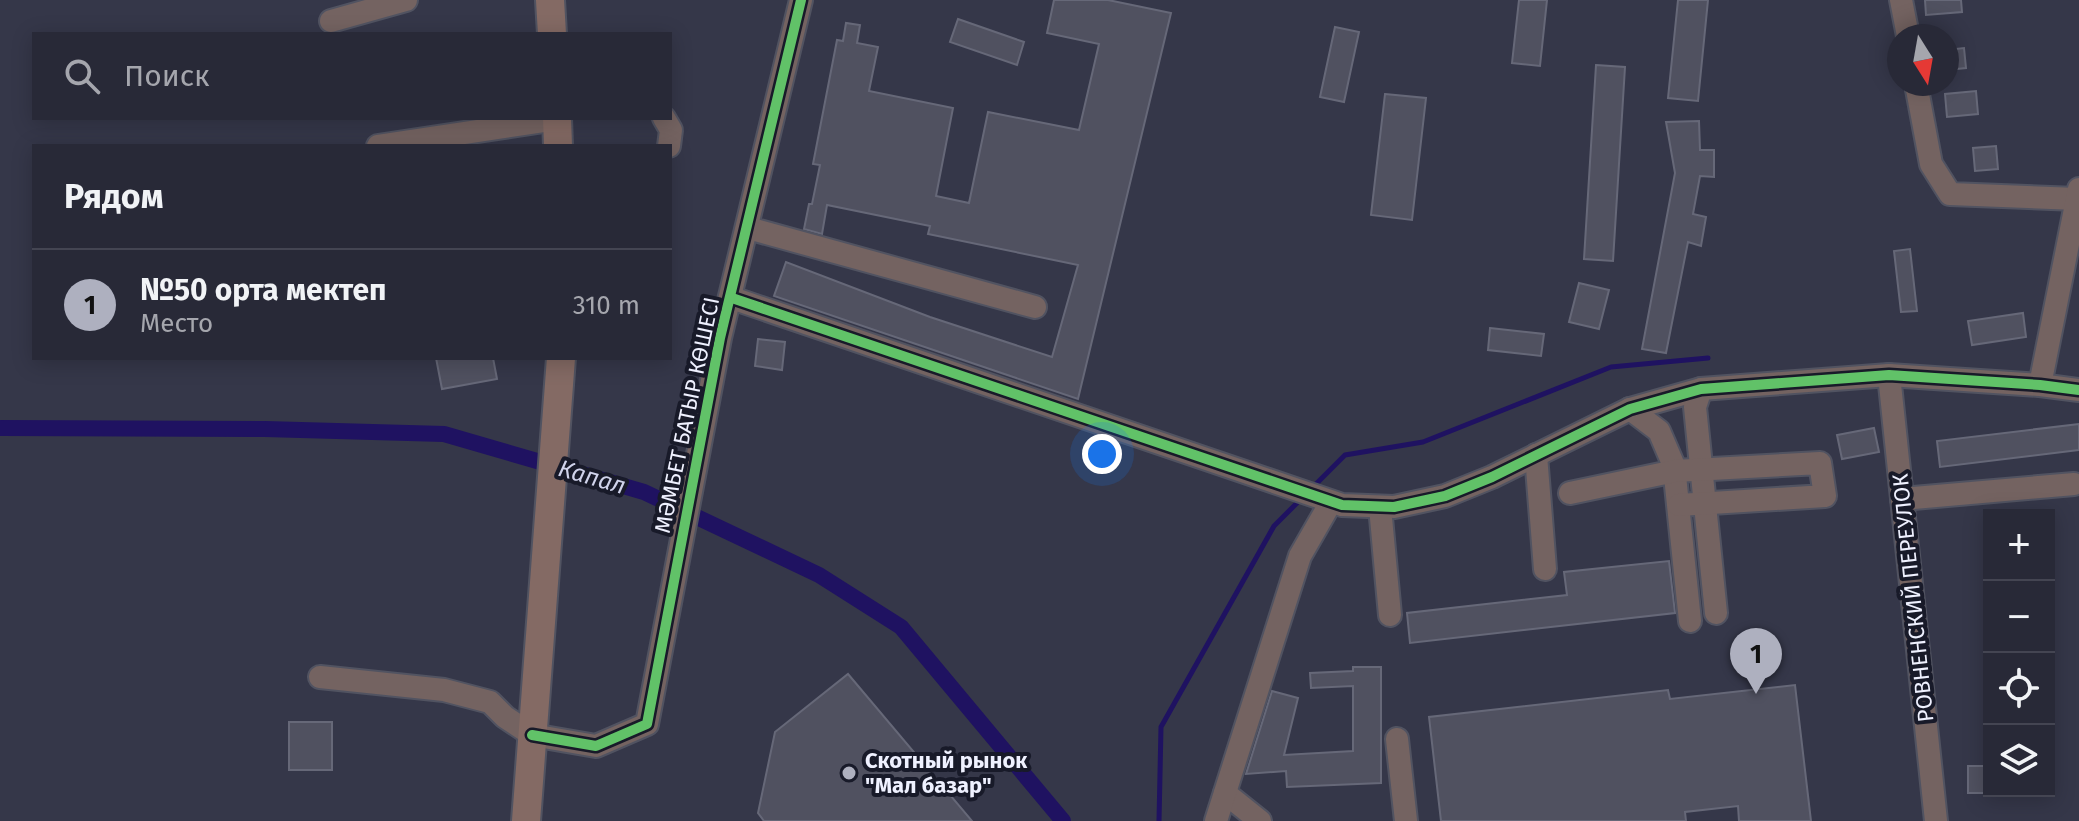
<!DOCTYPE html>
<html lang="ru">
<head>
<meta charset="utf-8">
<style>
	body { margin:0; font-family:"Fira Sans",sans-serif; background:#30313f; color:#f1f3f6 }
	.controls { position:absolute; right:24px; bottom:24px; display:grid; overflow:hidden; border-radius:0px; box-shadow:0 4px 20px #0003 }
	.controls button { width:72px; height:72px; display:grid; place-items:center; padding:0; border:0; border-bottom:2px solid #444552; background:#282937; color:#f1f3f6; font:40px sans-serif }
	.compass { position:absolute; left:1887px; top:24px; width:72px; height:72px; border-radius:50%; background:#282937; box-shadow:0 4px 20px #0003; rotate:169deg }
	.you { position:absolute; left:1102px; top:454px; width:28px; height:28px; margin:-20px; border:6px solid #fff; border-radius:50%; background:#1a73e8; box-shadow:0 0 0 12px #1a73e833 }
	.badge { display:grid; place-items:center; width:52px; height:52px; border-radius:50%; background:#aeb0bf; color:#111; font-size:26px; font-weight:700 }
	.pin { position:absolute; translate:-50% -66px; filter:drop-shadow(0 2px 4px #0008) }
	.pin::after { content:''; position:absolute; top:42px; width:28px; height:24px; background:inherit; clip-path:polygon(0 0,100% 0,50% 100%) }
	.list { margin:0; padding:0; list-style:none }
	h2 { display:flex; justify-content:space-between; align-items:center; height:104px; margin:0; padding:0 32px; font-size:34px }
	h2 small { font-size:26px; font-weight:400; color:#a5a6ad }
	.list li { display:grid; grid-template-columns:52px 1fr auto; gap:24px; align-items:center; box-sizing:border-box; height:112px; padding:0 32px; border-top:2px solid #444552 }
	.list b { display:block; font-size:30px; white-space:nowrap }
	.list p { margin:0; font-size:26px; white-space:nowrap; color:#a5a6ad }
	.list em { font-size:26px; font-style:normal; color:#a5a6ad }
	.icon { flex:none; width:44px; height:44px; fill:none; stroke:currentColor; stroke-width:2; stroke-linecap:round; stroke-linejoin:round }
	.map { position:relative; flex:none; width:2079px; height:821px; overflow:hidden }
	.search { position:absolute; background:#282937; box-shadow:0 4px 20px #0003; left:32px; top:32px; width:640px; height:88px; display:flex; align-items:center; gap:20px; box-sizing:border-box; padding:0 28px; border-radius:0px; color:#a5a6ad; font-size:30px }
	.panel { position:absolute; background:#282937; box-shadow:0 4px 20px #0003; left:32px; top:144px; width:640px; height:216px; border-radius:0px }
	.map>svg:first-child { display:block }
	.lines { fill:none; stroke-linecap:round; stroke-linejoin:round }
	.stream { stroke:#1f1261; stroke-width:5 }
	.canal { stroke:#1f1261; stroke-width:16 }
	.building { fill:#505160; stroke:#666878; stroke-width:2 }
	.minor-casing { stroke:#515361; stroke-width:26 }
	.major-casing { stroke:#515361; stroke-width:32 }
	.minor { stroke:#746361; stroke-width:22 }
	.major { stroke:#846a64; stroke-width:28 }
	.cycleway-casing { stroke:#181a29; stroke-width:15 }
	.cycleway { stroke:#61c268; stroke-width:10 }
	.poi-dot { fill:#aeb0bf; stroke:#181a29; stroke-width:3 }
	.labels { text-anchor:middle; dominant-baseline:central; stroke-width:8; stroke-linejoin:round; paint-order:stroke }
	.street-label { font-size:22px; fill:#eff1ff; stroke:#181a29 }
	.poi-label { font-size:22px; font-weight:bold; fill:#eff1ff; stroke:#181a29; text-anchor:start }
	.water-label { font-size:24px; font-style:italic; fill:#d0d3eb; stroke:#181a29 }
</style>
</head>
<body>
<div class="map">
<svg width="2079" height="821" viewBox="0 0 2079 821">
	<rect width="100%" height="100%" fill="#353749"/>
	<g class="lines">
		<g class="stream">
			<polyline points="1311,489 1345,455 1423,442 1611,367 1708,358"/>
			<polyline points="1159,821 1161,727 1274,526 1301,499"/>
		</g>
		<polyline class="canal" points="0,428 265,429 444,434 644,492 819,575 901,627 1063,821"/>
	</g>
	<g class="building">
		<polygon points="1054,0 1108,0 1171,13 1078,399 774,296 786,262 930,317 1052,357 1078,265 928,234 930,226 827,205 822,234 804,229 809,204 812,204 820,165 813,164 837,40 843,41 846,23 860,25 857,43 878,47 869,91 953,108 936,196 969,203 988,112 1079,130 1099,44 1047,33"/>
		<polygon points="1519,0 1547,0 1540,66 1512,63"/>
		<polygon points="1678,0 1708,0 1698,101 1668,98"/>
		<polygon points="1925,0 1961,0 1962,12 1926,15"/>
		<polygon points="958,19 1024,42 1017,65 950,42"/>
		<polygon points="1335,27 1359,32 1344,102 1320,97"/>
		<polygon points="1964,48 1966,68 1947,70 1947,50"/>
		<polygon points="1596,65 1625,67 1613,261 1584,259"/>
		<polygon points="1976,91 1978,114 1947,117 1945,94"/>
		<polygon points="1385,94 1426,98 1412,220 1371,215"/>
		<polygon points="1699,121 1700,150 1714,150 1714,177 1700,176 1693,214 1706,217 1701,246 1688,242 1666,353 1642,349 1675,173 1666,122"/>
		<polygon points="1996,146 1998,169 1975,171 1973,148"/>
		<polygon points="1910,249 1917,311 1901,312 1894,251"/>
		<polygon points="1579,283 1609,290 1599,329 1569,322"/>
		<polygon points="2023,313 2026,337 1972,345 1968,321"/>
		<polygon points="1490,328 1544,334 1541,356 1488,350"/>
		<polygon points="758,339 785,342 782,370 755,366"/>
		<polygon points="436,358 493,358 497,379 442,389"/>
		<polygon points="2079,424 2079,450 1940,467 1937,441"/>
		<polygon points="1874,428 1879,452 1842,459 1837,435"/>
		<polygon points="1669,561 1675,613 1410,643 1407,613 1567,595 1564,572"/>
		<polygon points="1353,667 1381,667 1381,783 1287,787 1286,771 1246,774 1272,691 1298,698 1284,755 1353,751 1353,686 1311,688 1310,673 1353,671"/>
		<polygon points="848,674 972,821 764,821 758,813 775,732"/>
		<polygon points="1795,685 1811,821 1739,821 1738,806 1685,812 1686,821 1441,821 1429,717 1668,690 1670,699"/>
		<rect x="289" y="722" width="43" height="48"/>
		<rect x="1968" y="766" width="19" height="27"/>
	</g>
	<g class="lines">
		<defs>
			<g id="minor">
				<polyline points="1901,0 1908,36"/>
				<polyline points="331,21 406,0"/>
				<polyline points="1916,84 1931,164 1950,194 2077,199"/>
				<polyline points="664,118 671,130 669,146"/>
				<polyline points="378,146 557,119"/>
				<polyline points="748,228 1035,307"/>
				<polyline points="732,298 1342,505 1394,507 1445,496 1492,477 1630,409 1701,389 1889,375 2040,385 2079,390"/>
				<polyline points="1889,375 1936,821"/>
				<polyline points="2040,385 2079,189"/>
				<polyline points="1701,389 1695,407 1716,613"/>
				<polyline points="1630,409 1659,431 1674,466 1690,621"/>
				<polyline points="1536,455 1545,569"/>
				<polyline points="1570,493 1675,471 1820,463 1825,496 1679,505"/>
				<polyline points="1902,499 2074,484"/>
				<polyline points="1380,507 1390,615"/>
				<polyline points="320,677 444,690 490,702 505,717 532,735 596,746 647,724 720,338 801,0"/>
				<polyline points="1397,739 1406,821"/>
				<polyline points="1225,793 1260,821"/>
				<polyline points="1216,821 1300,556 1331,502"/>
			</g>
			<g id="major">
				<polyline points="550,0 552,34"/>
				<polyline points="557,118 558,146"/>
				<polyline points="526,821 561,358"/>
			</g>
		</defs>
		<use href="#minor" class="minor-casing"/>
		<use href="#major" class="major-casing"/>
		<use href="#minor" class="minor"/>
		<use href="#major" class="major"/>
		<defs>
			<g id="cycleway">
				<polyline points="732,298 1342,505 1394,507 1445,496 1492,477 1630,409 1701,389 1889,375 2040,385 2079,390"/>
				<polyline points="532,735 596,746 647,724 720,338 801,0"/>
			</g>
		</defs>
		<use href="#cycleway" class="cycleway-casing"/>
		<use href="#cycleway" class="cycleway"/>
	</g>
	<circle class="poi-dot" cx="849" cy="773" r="8"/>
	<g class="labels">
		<g class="street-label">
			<text transform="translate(687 415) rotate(-78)">МӘМБЕТ БАТЫР КӨШЕСІ</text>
			<text transform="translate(1913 598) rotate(-96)">РОВНЕНСКИЙ ПЕРЕУЛОК</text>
		</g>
		<g class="poi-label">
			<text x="865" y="760">Скотный рынок<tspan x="865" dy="25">"Мал базар"</tspan></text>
		</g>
		<g class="water-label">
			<text transform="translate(592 477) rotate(16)">Капал</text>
		</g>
	</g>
</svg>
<div class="controls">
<button>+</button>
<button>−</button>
<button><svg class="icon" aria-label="locate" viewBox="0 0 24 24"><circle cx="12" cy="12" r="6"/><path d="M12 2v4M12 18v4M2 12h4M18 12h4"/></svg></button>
<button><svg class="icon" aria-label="layers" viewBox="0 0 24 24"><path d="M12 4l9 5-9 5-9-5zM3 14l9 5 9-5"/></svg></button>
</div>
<svg class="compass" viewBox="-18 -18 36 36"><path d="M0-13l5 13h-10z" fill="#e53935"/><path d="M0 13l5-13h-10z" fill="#a5a6ad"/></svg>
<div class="you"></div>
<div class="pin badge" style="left:1756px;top:694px">1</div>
<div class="search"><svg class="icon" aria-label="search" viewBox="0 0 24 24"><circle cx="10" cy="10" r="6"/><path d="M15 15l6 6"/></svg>Поиск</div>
<section class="panel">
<h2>Рядом<small></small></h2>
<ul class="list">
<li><span class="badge">1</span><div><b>№50 орта мектеп</b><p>Место</p></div><em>310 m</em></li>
</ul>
</section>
</div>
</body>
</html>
